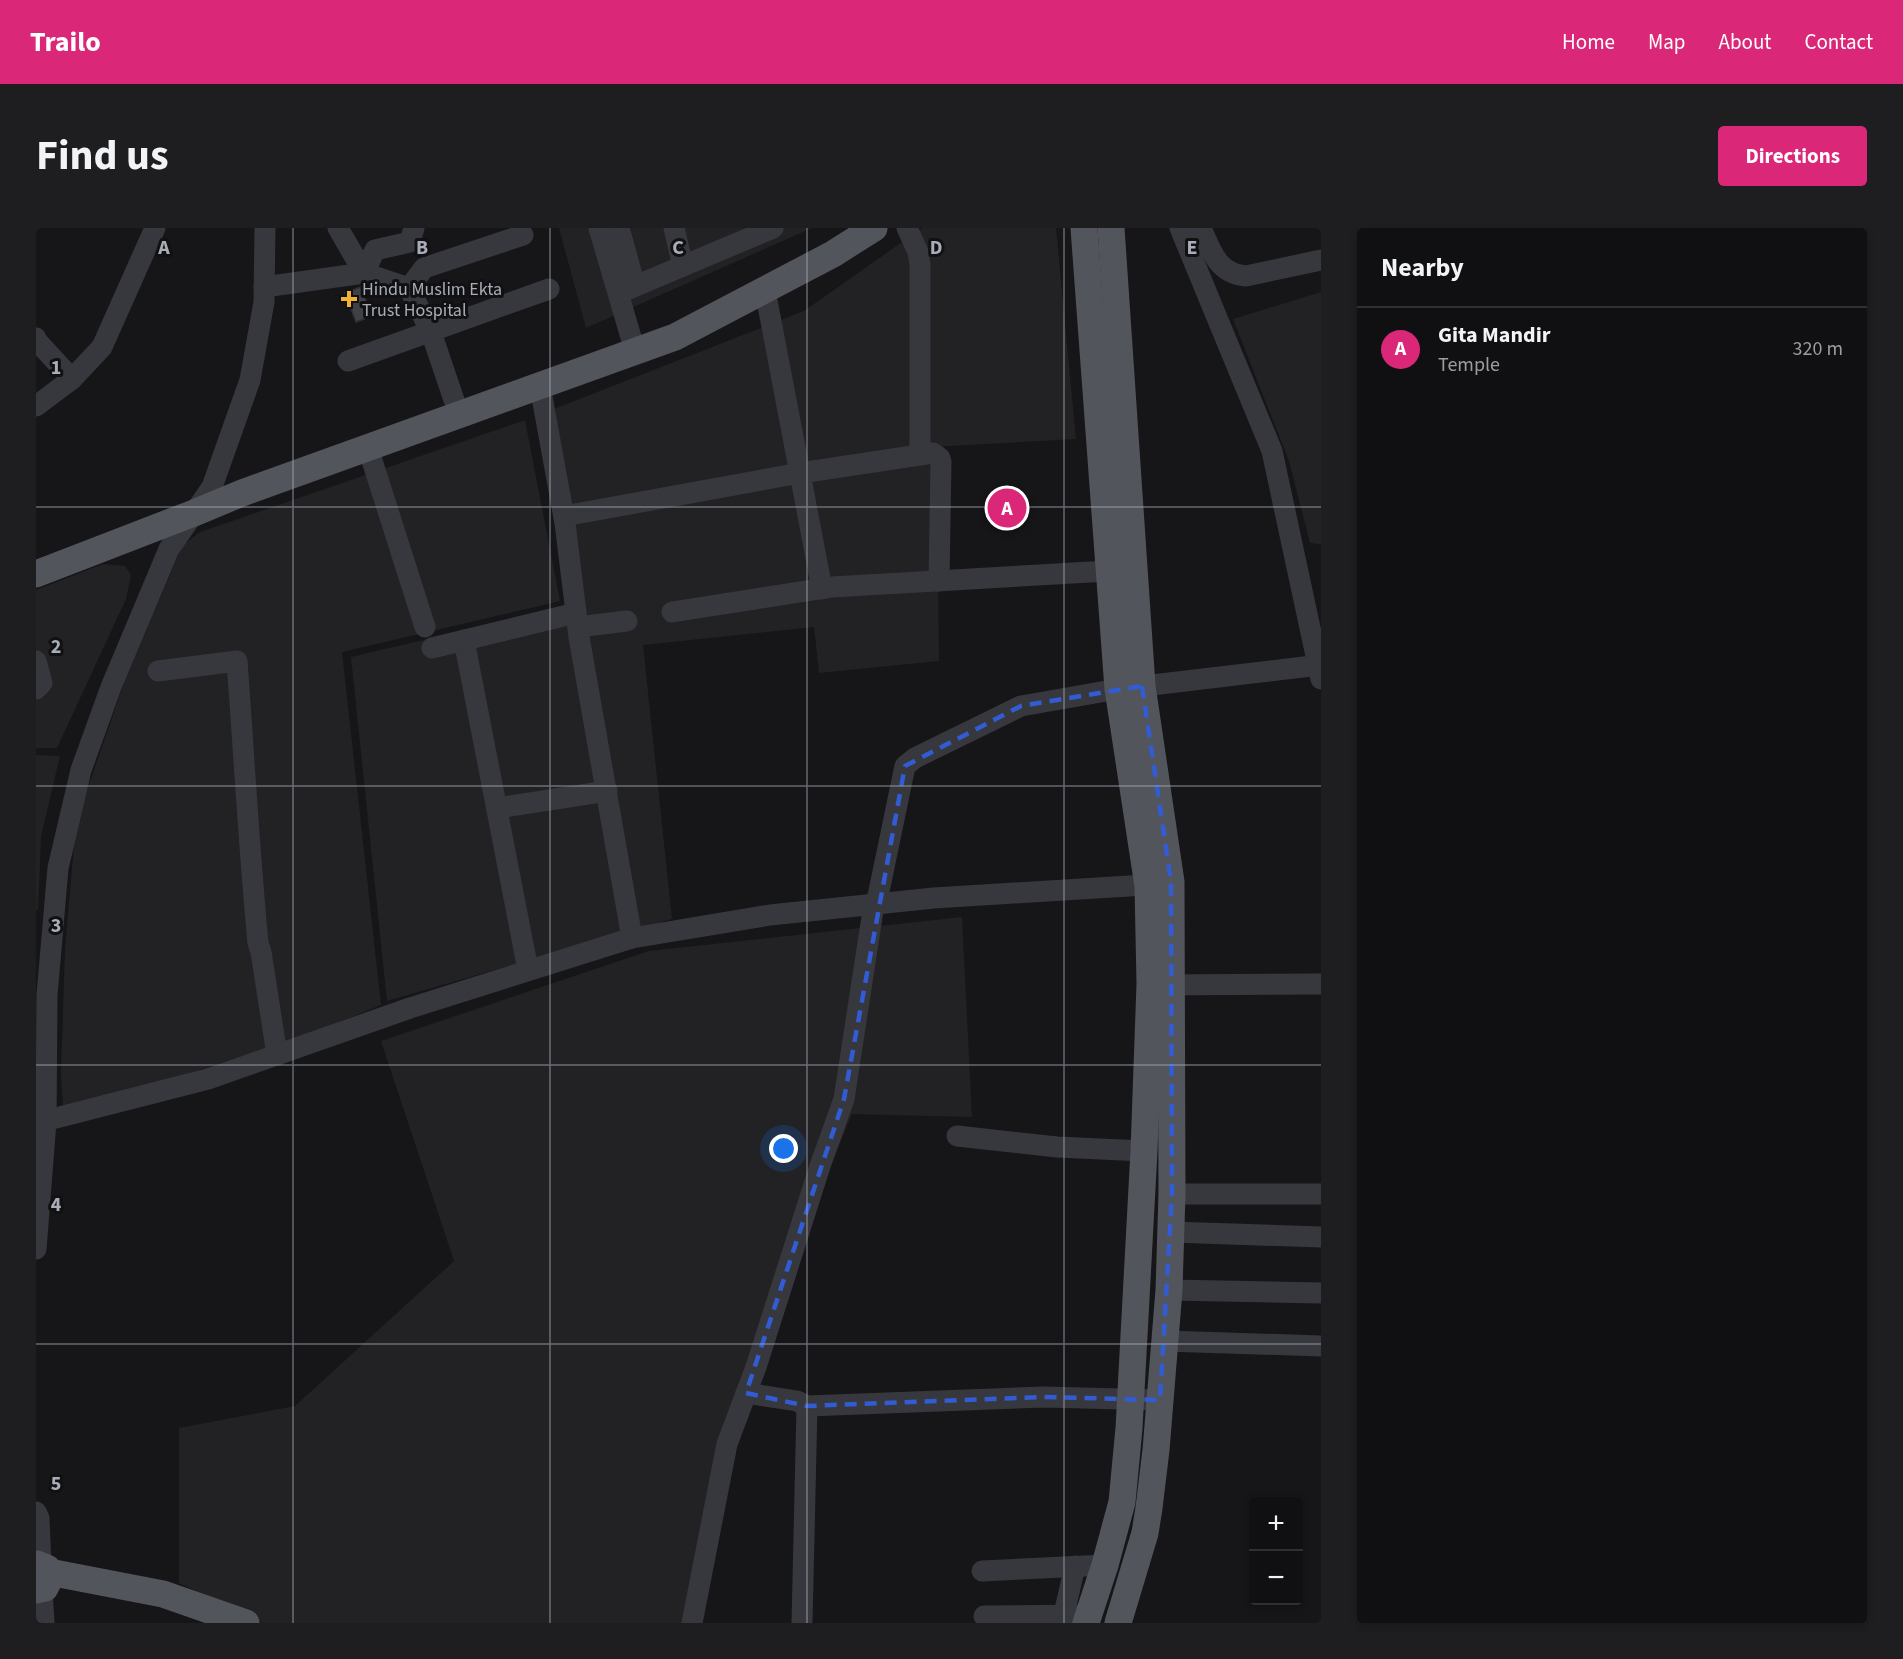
<!DOCTYPE html>
<html lang="en">
<head>
<meta charset="utf-8">
<style>
	body { margin:0; font-family:"Source Sans 3",sans-serif; background:#1e1e20; color:#f1f3f6 }
	.controls { position:absolute; right:18px; bottom:18px; display:grid; overflow:hidden; border-radius:6px; box-shadow:0 3px 9px #0003 }
	.controls button { width:54px; height:54px; display:grid; place-items:center; padding:0; border:0; border-bottom:2px solid #303032; background:#101012; color:#f1f3f6; font:30px sans-serif }
	.you { position:absolute; left:748px; top:921px; width:21px; height:21px; margin:-15px; border:4px solid #fff; border-radius:50%; background:#1a73e8; box-shadow:0 0 0 9px #1a73e833 }
	.badge { display:grid; place-items:center; width:39px; height:39px; border-radius:50%; background:#db2777; color:#fff; font-size:20px; font-weight:700 }
	.pin { position:absolute; translate:-50% -50%; border:3px solid #fff; box-shadow:0 2px 6px #0006 }
	.list { margin:0; padding:0; list-style:none }
	h2 { display:flex; justify-content:space-between; align-items:center; height:78px; margin:0; padding:0 24px; font-size:26px }
	h2 small { font-size:20px; font-weight:400; color:#9c9d9f }
	.list li { display:grid; grid-template-columns:39px 1fr auto; gap:18px; align-items:center; box-sizing:border-box; height:84px; padding:0 24px; border-top:2px solid #303032 }
	.list b { display:block; font-size:22px; white-space:nowrap }
	.list p { margin:0; font-size:20px; white-space:nowrap; color:#9c9d9f }
	.list em { font-size:20px; font-style:normal; color:#9c9d9f }
	.map { position:relative; flex:none; width:1285px; height:1395px; overflow:hidden; border-radius:6px }
	header { display:flex; align-items:center; gap:36px; box-sizing:border-box; height:84px; padding:0 30px; background:#db2777; color:#fff }
	header strong { font-size:28px }
	nav { display:flex; gap:33px; margin-inline-start:auto; font-size:21px }
	.intro { display:flex; align-items:center; justify-content:space-between; box-sizing:border-box; height:144px; padding:0 36px }
	h1 { margin:0; font-size:42px }
	.button { padding:15px 27px; border-radius:6px; background:#db2777; color:#fff; font-size:21px; font-weight:700 }
	main { display:flex; gap:36px; padding:0 36px }
	aside { flex:1; background:#101012; border-radius:6px; box-shadow:0 3px 9px #0003 }
	.map>svg:first-child { display:block }
	.built { fill:#222225 }
	.building { fill:#404145; stroke:#303034; stroke-width:1.5 }
	.lines { fill:none; stroke-linecap:round; stroke-linejoin:round }
	.minor { stroke:#37383d; stroke-width:21 }
	.major { stroke:#53555c; stroke-width:27 }
	.marked { fill:none; stroke:#325cd3; stroke-width:4.5; stroke-dasharray:12 8; stroke-linejoin:round }
	.grid { fill:none; stroke:#a8adb8; stroke-width:1.5; stroke-opacity:0.55 }
	.poi-dot { fill:#f2b134; stroke:#111113; stroke-width:2 }
	.labels { text-anchor:middle; dominant-baseline:central; stroke-width:6; stroke-linejoin:round; paint-order:stroke }
	.poi-label { font-size:18px; fill:#a8adb8; stroke:#111113; text-anchor:start }
	.grid-label { font-size:20px; text-anchor:middle; font-weight:bold; fill:#a8adb8; stroke:#111113; stroke-width:6; stroke-linejoin:round; paint-order:stroke }
</style>
</head>
<body>
<header>
<strong>Trailo</strong>
<nav><a>Home</a><a>Map</a><a>About</a><a>Contact</a></nav>
</header>
<div class="intro"><h1>Find us</h1><a class="button">Directions</a></div>
<main>
<div class="map">
<svg width="1285" height="1395" viewBox="0 0 1285 1395">
	<rect width="100%" height="100%" fill="#161618"/>
	<g class="built">
		<polygon points="523,0 776,0 550,100"/>
		<polygon points="886,0 1020,0 1040,211 895,219 902,349 903,433 783,445 778,399 607,417 636,691 351,773 315,429 533,378 500,188 768,83"/>
		<polygon points="1285,64 1285,316 1274,315 1253,233 1197,91"/>
		<polygon points="489,192 524,373 306,424 345,777 281,803 142,849 27,880 25,846 29,721 40,594 87,458 146,318 164,304"/>
		<polygon points="67,336 89,338 95,347 90,371 21,520 0,520 0,362"/>
		<polygon points="0,527 24,528 5,608 2,682 0,682"/>
		<polygon points="926,689 936,889 816,886 683,1208 653,1395 227,1395 143,1355 143,1200 259,1178 418,1033 345,813 613,723"/>
	</g>
	<polygon class="building" points="325,59 336,88 320,94 309,65"/>
	<g class="lines">
		<g class="minor">
			<polyline points="302,0 328,45"/>
			<polyline points="563,0 599,123"/>
			<polyline points="583,0 599,58"/>
			<polyline points="638,0 647,38"/>
			<polyline points="871,0 882,24 884,37 884,226"/>
			<polyline points="1144,0 1236,223 1285,451"/>
			<path d="M1165 0C1176 24 1181 45 1210 48L1285 32"/>
			<polyline points="328,45 339,22 374,14 378,0"/>
			<polyline points="228,59 328,45 373,60 395,104 418,172"/>
			<polyline points="373,60 388,40 487,7"/>
			<polyline points="729,62 786,361"/>
			<polyline points="583,65 737,0"/>
			<polyline points="0,110 1,113 36,151"/>
			<polyline points="312,133 513,61"/>
			<polyline points="504,158 529,295 543,409 596,710"/>
			<polyline points="0,178 36,151 66,119 119,0"/>
			<polyline points="332,220 389,399"/>
			<polyline points="528,288 764,245 897,225 904,230 905,234 903,353"/>
			<polyline points="636,384 796,359 1072,343"/>
			<polyline points="542,399 591,393"/>
			<polyline points="428,412 492,742"/>
			<polyline points="396,420 540,385"/>
			<polyline points="0,433 6,455 0,461"/>
			<path d="M122 443 201 433C208 527 213 621 222 715L225 724 241 827"/>
			<polyline points="461,580 571,563"/>
			<polyline points="1121,757 1285,756"/>
			<polyline points="0,895 172,851 374,780 596,710 734,687 898,670 1126,656"/>
			<polyline points="921,908 1021,919 1108,923"/>
			<polyline points="1136,966 1285,966"/>
			<polyline points="1134,1004 1285,1009"/>
			<polyline points="0,1021 10,894 11,767 22,640 45,542 75,459 133,321 176,259 214,152 228,74 229,0"/>
			<polyline points="1133,1062 1285,1065"/>
			<polyline points="1129,1113 1285,1118"/>
			<polyline points="710,1165 761,1173 771,1178 1008,1169 1124,1172"/>
			<polyline points="0,1284 3,1290 5,1337"/>
			<polyline points="946,1343 1069,1337"/>
			<polyline points="6,1361 8,1395"/>
			<polyline points="1028,1386 1039,1338"/>
			<polyline points="948,1388 1053,1387"/>
			<polyline points="656,1395 691,1216 720,1139 784,938 808,871 838,676 842,668 869,538 879,530 985,478 1082,461 1285,437"/>
			<polyline points="766,1395 771,1178"/>
		</g>
		<g class="major">
			<polyline points="1048,0 1082,461 1112,658 1114,756 1108,923 1093,1200 1086,1274 1069,1337 1050,1395"/>
			<polyline points="1075,0 1106,458 1135,654 1136,966 1133,1062 1120,1222 1113,1280 1109,1305 1082,1395"/>
			<polyline points="0,346 158,285 206,265 639,109 797,26 838,0"/>
			<polyline points="13,1344 127,1366 210,1395"/>
			<polyline points="0,1362 9,1360 14,1350 11,1340 1,1336"/>
		</g>
	</g>
	<path class="marked" d="M1106 458 1135 654 1136 966 1124 1172 1008 1169 771 1178 710 1165 808 871 869 538 985 478Z"/>
	<path class="grid" d="M257 0V1395M514 0V1395M771 0V1395M1028 0V1395M0 279H1285M0 558H1285M0 837H1285M0 1116H1285"/>
	<path class="poi-dot" d="M310 62h6v6h6v6h-6v6h-6v-6h-6v-6h6z"/>
	<g class="labels">
		<g class="poi-label">
			<text x="326" y="61">Hindu Muslim Ekta<tspan x="326" dy="21">Trust Hospital</tspan></text>
		</g>
	</g>
	<g class="grid-label">
		<text x="128" y="26">A</text>
		<text x="386" y="26">B</text>
		<text x="642" y="26">C</text>
		<text x="900" y="26">D</text>
		<text x="1156" y="26">E</text>
		<text x="20" y="146">1</text>
		<text x="20" y="425">2</text>
		<text x="20" y="704">3</text>
		<text x="20" y="983">4</text>
		<text x="20" y="1262">5</text>
	</g>
</svg>
<div class="controls">
<button>+</button>
<button>−</button>
</div>
<div class="you"></div>
<div class="pin badge" style="left:971px;top:280px">A</div>
</div>
<aside>
<h2>Nearby<small></small></h2>
<ul class="list">
<li><span class="badge">A</span><div><b>Gita Mandir</b><p>Temple</p></div><em>320 m</em></li>
</ul>
</aside>
</main>
</body>
</html>
